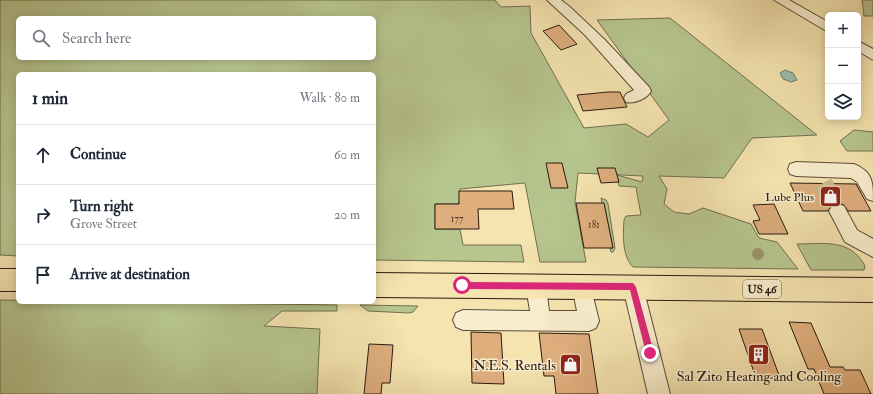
<!DOCTYPE html>
<html lang="en">
<head>
<meta charset="utf-8">
<style>
	body { margin:0; font-family:"IM FELL Double Pica",serif; background:#f6f6f7; color:#1f2937 }
	.controls { position:absolute; right:12px; top:12px; display:grid; overflow:hidden; border-radius:6px; box-shadow:0 2px 10px #0003 }
	.controls button { width:36px; height:36px; display:grid; place-items:center; padding:0; border:0; border-bottom:1px solid #e0e1e3; background:#fff; color:#1f2937; font:20px sans-serif }
	.stop { position:absolute; width:12px; height:12px; margin:-9px; border:3px solid #db2777; border-radius:50%; background:#fff }
	.stop.end { background:#db2777; border-color:#fff; box-shadow:0 1px 4px #0008 }
	.list { margin:0; padding:0; list-style:none }
	h2 { display:flex; justify-content:space-between; align-items:center; height:52px; margin:0; padding:0 16px; font-size:17px }
	h2 small { font-size:13px; font-weight:400; color:#747a83 }
	.list li { display:grid; grid-template-columns:26px 1fr auto; gap:12px; align-items:center; box-sizing:border-box; height:60px; padding:0 16px; border-top:1px solid #e0e1e3 }
	.list b { display:block; font-size:15px; white-space:nowrap }
	.list p { margin:0; font-size:13px; white-space:nowrap; color:#747a83 }
	.list em { font-size:13px; font-style:normal; color:#747a83 }
	.icon { flex:none; width:22px; height:22px; fill:none; stroke:currentColor; stroke-width:2; stroke-linecap:round; stroke-linejoin:round }
	.map { position:relative; flex:none; width:873px; height:394px; overflow:hidden }
	.search { position:absolute; background:#fff; box-shadow:0 2px 10px #0003; left:16px; top:16px; width:360px; height:44px; display:flex; align-items:center; gap:10px; box-sizing:border-box; padding:0 14px; border-radius:6px; color:#747a83; font-size:15px }
	.panel { position:absolute; background:#fff; box-shadow:0 2px 10px #0003; left:16px; top:72px; width:360px; height:232px; border-radius:6px }
	.map>svg:first-child { display:block }
	.green { fill:#b7c58e; stroke:#70704f; fill-rule:evenodd }
	.water { fill:#9cbfab; stroke:#6e7d6d }
	.building { fill:#deae7d; stroke:#281a10 }
	.lines { fill:none; stroke-linecap:round; stroke-linejoin:round }
	.minor-tunnel { stroke:#ccbc90; stroke-width:19; stroke-dasharray:19 10; stroke-linecap:butt }
	.minor-casing { stroke:#5b4c38; stroke-width:2 }
	.major-casing { stroke:#281a10; stroke-width:2 }
	.minor { fill:#f8edcc; fill-rule:evenodd }
	.major { fill:#f5e4b0; fill-rule:evenodd }
	.tree { fill:#9c916d }
	.route { fill:#db2777 }
	.labels { text-anchor:middle; dominant-baseline:central; stroke-width:3; stroke-linejoin:round; paint-order:stroke }
	.number-label { font-size:10px; fill:#563f2b }
	.shield { fill:#f8edcc; stroke:#665948; stroke-width:1 }
	.shield-label { font-size:11px; font-weight:bold; fill:#281a10 }
	.poi-label { font-size:12px; fill:#281a10; stroke:#f8edcc; text-anchor:end }
	.near-poi-label { font-size:14px; fill:#281a10; stroke:#f8edcc; text-anchor:end }
</style>
</head>
<body>
<div class="map">
<svg width="873" height="394" viewBox="0 0 873 394">
	<rect width="100%" height="100%" fill="#f5e4b0"/>
	<filter id="stains"><feTurbulence type="fractalNoise" baseFrequency=".005" numOctaves="4"/><feColorMatrix values="0 0 0 0 .2 0 0 0 0 .09 0 0 0 0 .02 0 0 0 .5 -.17"/></filter>
	<radialGradient id="worn" r=".72"><stop offset=".6" stop-color="#630" stop-opacity="0"/><stop offset="1" stop-color="#630" stop-opacity=".3"/></radialGradient>
	<g class="green">
		<path d="M0 0H495L501 7 530 6 531 33 584 128 626 124 648 137 669 120 597 20 670 18 817 135 752 138 724 178 659 176 667 189 664 204 674 212 689 214 703 208 751 224 759 238 777 242 798 269 633 267C622 256 623 235 624 220L626 216 641 215 636 187 619 186 617 175 642 182 643 176 578 173 575 202 586 262H540L525 183 460 189 459 204H435V229H460L463 245H521L524 262 374 260V74H18V256L0 255ZM18 18H374V58H18Z"/>
		<polygon points="862,0 873,0 873,16 864,16"/>
		<polygon points="854,130 873,132 873,151 847,151 840,141"/>
		<polygon points="601,198 606,200 608,204 615,248 613,252 611,252 610,248 613,248 604,203 602,203"/>
		<path d="M797 244C824 244 850 238 865 266L864 270H811Z"/>
		<polygon points="0,300 337,305 337,311 282,311 264,326 320,329 317,394 0,394"/>
		<polygon points="360,305 418,306 413,312 409,313 368,311"/>
	</g>
	<polygon class="water" points="785,70 793,73 797,80 791,82 783,79 780,73"/>
	<g class="building">
		<polygon points="559,25 577,44 561,50 543,31"/>
		<polygon points="608,92 620,92 627,107 583,111 577,95"/>
		<polygon points="546,163 562,163 568,188 551,188"/>
		<polygon points="597,168 615,168 619,182 601,183"/>
		<polygon points="790,183 856,184 871,211 848,211 844,205 838,203 832,205 828,211 803,211"/>
		<polygon points="459,191 512,191 514,209 478,209 479,229 435,229 435,204 459,204"/>
		<polygon points="576,203 604,203 613,248 584,248"/>
		<polygon points="774,204 788,234 759,234 753,221 760,220 753,205"/>
		<polygon points="789,322 811,323 830,367 843,367 845,370 860,370 871,394 824,394 814,369 808,369"/>
		<polygon points="739,329 762,329 780,378 756,378"/>
		<polygon points="471,332 501,333 504,384 472,383"/>
		<polygon points="539,333 589,334 598,394 556,394 554,376 544,376"/>
		<polygon points="369,344 393,345 390,383 382,383 381,394 364,394"/>
	</g>
	<g class="lines">
		<polyline class="minor-tunnel" points="823,183 838,211"/>
		<defs>
			<g id="minor">
				<path d="M547 0H561L570 7 605 40 649 87 651 91C647 99 634 104 626 102L624 98 626 94 634 90 585 35Z"/>
				<polygon points="774,0 789,0 828,22 828,32"/>
				<polygon points="858,41 873,49 873,60 858,51"/>
				<path d="M796 162 854 164C873 172 873 182 873 201L867 199 857 182 851 178 796 176 790 174 788 169 790 164Z"/>
				<polygon points="838,204 844,206 857,230 873,239 873,257 845,242 829,211 832,206"/>
				<polygon points="536,277 543,280 546,286 549,311 577,311 572,286 575,280 582,277 589,280 599,321 596,328 589,331 463,330 456,327 453,320 456,313 463,310 530,311 526,286 529,280"/>
				<polygon points="633,278 640,281 643,287 670,394 648,394 623,287 626,281"/>
			</g>
			<g id="major">
				<rect x="0" y="269" width="18" height="22"/>
				<polygon points="374,273 873,278 873,302 374,297"/>
			</g>
		</defs>
		<use href="#minor" class="minor-casing"/>
		<use href="#major" class="major-casing"/>
		<use href="#minor" class="minor"/>
		<use href="#major" class="major"/>
	</g>
	<circle class="tree" cx="758" cy="254" r="6"/>
	<polygon class="route" points="462,282 633,283 636,287 654,353 650,357 646,353 630,290 462,289 458,285"/>
	<defs>
		<symbol id="shop-square" viewBox="-11 -11 22 22"><rect x="-9" y="-9" width="18" height="18" rx="4" fill="#8f2418" stroke="#f8edcc"/><path d="M-5-2.5h2.3a2.7 3.5 0 0 1 5.4 0H5L5.5 6h-11ZM-1.5-2.5h3a1.5 2.3 0 0 0-3 0Z" fill="#fff"/></symbol>
		<symbol id="building-square" viewBox="-11 -11 22 22"><rect x="-9" y="-9" width="18" height="18" rx="4" fill="#8f2418" stroke="#f8edcc"/><path d="M-4-6H4V6H1V3H-1V6H-4ZM-2.5-4.3h1.7v1.8h-1.7ZM.8-4.3h1.7v1.8H.8ZM-2.5-1h1.7V.8h-1.7ZM.8-1h1.7V.8H.8Z" fill="#fff"/></symbol>
	</defs>
	<g fill-rule="evenodd">
		<use href="#shop-square" x="818" y="184" width="25" height="25"/>
		<use href="#building-square" x="746" y="342" width="25" height="25"/>
		<use href="#shop-square" x="558" y="352" width="25" height="25"/>
	</g>
	<g class="labels">
		<g class="number-label">
			<text x="457" y="219">177</text>
			<text x="594" y="225">181</text>
		</g>
		<rect class="shield" x="743" y="280" width="38" height="18" rx="3"/>
		<g class="shield-label">
			<text x="762" y="289">US 46</text>
		</g>
		<g class="poi-label">
			<text x="814" y="197">Lube Plus</text>
		</g>
		<g class="near-poi-label">
			<text x="556" y="365">N.E.S. Rentals</text>
			<text x="759" y="376" text-anchor="middle">Sal Zito Heating and Cooling</text>
		</g>
	</g>
	<rect width="100%" height="100%" filter="url(#stains)"/>
	<rect width="100%" height="100%" fill="url(#worn)"/>
</svg>
<div class="controls">
<button>+</button>
<button>−</button>
<button><svg class="icon" aria-label="layers" viewBox="0 0 24 24"><path d="M12 4l9 5-9 5-9-5zM3 14l9 5 9-5"/></svg></button>
</div>
<div class="stop" style="left:462px;top:285px"></div>
<div class="stop end" style="left:650px;top:353px"></div>
<div class="search"><svg class="icon" aria-label="search" viewBox="0 0 24 24"><circle cx="10" cy="10" r="6"/><path d="M15 15l6 6"/></svg>Search here</div>
<section class="panel">
<h2>1 min<small>Walk · 80 m</small></h2>
<ul class="list">
<li><svg class="icon" aria-label="ahead" viewBox="0 0 24 24"><path d="M12 20V5M6 11l6-6 6 6"/></svg><div><b>Continue</b></div><em>60 m</em></li>
<li><svg class="icon" aria-label="right" viewBox="0 0 24 24"><path d="M7 20v-9h11M14 6l5 5-5 5"/></svg><div><b>Turn right</b><p>Grove Street</p></div><em>20 m</em></li>
<li><svg class="icon" aria-label="arrive" viewBox="0 0 24 24"><path d="M6 21V4h12l-3 4 3 4H6"/></svg><div><b>Arrive at destination</b></div></li>
</ul>
</section>
</div>
</body>
</html>
